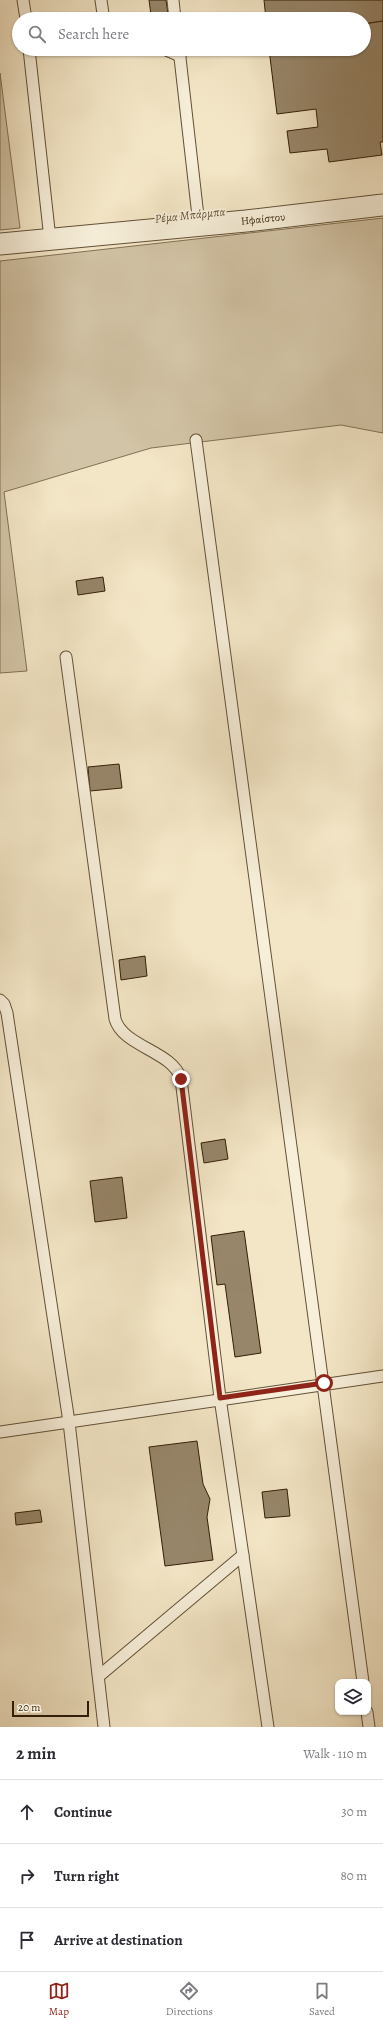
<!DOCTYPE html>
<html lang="en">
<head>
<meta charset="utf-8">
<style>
	body { margin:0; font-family:Alegreya,serif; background:#f2f2f3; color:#2b2b33 }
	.controls { position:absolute; right:12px; bottom:12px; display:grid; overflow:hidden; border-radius:8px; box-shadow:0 1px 3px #0004 }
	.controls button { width:36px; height:36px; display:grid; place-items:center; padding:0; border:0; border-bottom:1px solid #e1e1e2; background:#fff; color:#2b2b33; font:20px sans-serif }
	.scale { position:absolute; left:12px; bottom:10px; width:77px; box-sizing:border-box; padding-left:4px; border:2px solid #331e07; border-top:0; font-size:11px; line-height:14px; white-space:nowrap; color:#331e07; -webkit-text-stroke:3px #f7efda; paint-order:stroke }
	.stop { position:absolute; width:12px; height:12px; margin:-9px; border:3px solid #8f2418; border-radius:50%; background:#fff }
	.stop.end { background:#8f2418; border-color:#fff; box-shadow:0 1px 4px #0008 }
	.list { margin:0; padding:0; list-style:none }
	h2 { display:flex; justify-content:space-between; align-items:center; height:52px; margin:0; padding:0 16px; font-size:17px }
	h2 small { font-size:13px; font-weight:400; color:#7c7c81 }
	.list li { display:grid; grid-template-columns:26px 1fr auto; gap:12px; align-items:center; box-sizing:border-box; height:64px; padding:0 16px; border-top:1px solid #e1e1e2 }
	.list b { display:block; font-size:15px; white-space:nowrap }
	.list em { font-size:13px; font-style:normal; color:#7c7c81 }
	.icon { flex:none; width:22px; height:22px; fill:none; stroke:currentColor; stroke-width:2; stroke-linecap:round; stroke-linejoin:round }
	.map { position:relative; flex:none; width:383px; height:1727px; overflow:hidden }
	.search { position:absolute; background:#fff; box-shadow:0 1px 3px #0004; left:12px; right:12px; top:12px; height:44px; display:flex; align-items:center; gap:10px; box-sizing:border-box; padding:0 14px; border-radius:22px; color:#7c7c81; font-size:15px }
	.sheet { height:244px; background:#fff }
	nav { display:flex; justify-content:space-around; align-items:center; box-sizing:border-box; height:56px; border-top:1px solid #e1e1e2; background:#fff; font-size:11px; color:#7c7c81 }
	nav a { display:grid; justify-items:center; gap:2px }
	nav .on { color:#8f2418 }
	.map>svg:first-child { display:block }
	.green { fill:#d2c4a6; stroke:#827156 }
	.building { fill:#97866a; stroke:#331e07 }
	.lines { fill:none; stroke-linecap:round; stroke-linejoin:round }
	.service-casing { stroke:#635037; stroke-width:13 }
	.minor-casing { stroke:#635037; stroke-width:23 }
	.service { stroke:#f7efda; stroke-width:11 }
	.minor { stroke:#f7efda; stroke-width:21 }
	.route { stroke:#8f2418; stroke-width:5 }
	.labels { text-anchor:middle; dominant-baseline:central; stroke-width:4; stroke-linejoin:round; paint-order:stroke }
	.street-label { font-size:11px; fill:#331e07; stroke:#f7efda }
	.water-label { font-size:12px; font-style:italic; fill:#5f4c33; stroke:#f7efda }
</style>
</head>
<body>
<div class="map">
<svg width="383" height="1727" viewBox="0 0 383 1727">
	<rect width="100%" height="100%" fill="#f3e6c6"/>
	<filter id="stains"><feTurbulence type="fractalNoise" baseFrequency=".005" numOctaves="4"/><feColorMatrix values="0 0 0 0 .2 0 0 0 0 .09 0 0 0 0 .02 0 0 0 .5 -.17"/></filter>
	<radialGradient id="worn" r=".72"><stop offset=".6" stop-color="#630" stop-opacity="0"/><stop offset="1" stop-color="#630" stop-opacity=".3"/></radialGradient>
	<g class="green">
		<polygon points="0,73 20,228 0,230"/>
		<polygon points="383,218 383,433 341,425 151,448 4,492 27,671 0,673 0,261"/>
	</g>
	<g class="building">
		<polygon points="149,0 166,0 168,14 151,15"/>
		<polygon points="264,0 383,0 383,21 364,24 364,19 266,19"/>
		<polygon points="383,21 383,142 380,142 382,155 329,162 327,149 290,153 287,131 318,127 316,109 277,114 269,49 364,49 364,24"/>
		<polygon points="103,577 105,591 78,595 76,581"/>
		<polygon points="119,764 122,788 90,791 88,767"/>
		<polygon points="145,956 147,976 121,980 119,960"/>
		<polygon points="225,1139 228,1159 204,1163 201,1143"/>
		<polygon points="122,1177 127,1218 95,1222 90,1181"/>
		<polygon points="244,1231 261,1353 235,1357 225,1284 217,1285 211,1236"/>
		<polygon points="197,1441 203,1484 210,1499 207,1517 213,1560 165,1566 149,1447"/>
		<polygon points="287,1489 290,1516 265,1518 262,1492"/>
		<polygon points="40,1510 42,1522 16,1525 15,1513"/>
	</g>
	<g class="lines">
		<defs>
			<g id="service">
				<polyline points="23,0 26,19"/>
				<polyline points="101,0 103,14 106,19"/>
				<polyline points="173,0 175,19"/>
				<polyline points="29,49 50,239"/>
				<polyline points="164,49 180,56"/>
				<polyline points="179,49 199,225"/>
				<polyline points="196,440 363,1682"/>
				<path d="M66 657 115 1019C123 1047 173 1051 181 1079L220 1398 268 1727"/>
				<polyline points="0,1000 4,1004 7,1013 69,1422 383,1376"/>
				<polyline points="0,1432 69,1422 104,1727"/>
				<polyline points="99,1676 243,1555"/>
				<polyline points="367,1712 369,1727"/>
			</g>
			<polyline id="minor" points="0,244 246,221 383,205"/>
		</defs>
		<use href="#service" class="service-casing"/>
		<use href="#minor" class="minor-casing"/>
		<use href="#service" class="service"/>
		<use href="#minor" class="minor"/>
	</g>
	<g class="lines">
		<polyline class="route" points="181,1079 220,1398 324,1383"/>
	</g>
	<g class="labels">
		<g class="street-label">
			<text transform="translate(263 219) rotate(-6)">Ηφαίστου</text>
		</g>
		<g class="water-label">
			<text transform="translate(190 215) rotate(-6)">Ρέμα Μπάρμπα</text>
		</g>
	</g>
	<rect width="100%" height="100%" filter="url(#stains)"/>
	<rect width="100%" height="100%" fill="url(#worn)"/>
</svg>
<div class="controls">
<button><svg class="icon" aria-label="layers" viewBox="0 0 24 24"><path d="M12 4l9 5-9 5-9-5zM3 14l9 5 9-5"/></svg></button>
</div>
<div class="scale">20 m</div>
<div class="stop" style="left:324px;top:1383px"></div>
<div class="stop end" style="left:181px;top:1079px"></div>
<div class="search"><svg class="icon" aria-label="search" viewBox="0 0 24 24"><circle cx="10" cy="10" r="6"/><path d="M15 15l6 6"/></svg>Search here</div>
</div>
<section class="sheet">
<h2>2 min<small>Walk · 110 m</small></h2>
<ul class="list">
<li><svg class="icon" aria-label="ahead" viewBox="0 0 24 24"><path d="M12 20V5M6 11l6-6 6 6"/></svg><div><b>Continue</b></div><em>30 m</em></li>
<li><svg class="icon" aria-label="right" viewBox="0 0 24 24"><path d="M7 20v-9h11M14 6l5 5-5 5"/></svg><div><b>Turn right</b></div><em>80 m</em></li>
<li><svg class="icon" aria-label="arrive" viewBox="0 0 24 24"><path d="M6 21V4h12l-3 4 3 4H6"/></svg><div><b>Arrive at destination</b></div></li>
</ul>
</section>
<nav>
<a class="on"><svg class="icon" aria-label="map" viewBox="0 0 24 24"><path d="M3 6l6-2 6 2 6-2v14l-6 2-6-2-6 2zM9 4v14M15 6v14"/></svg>Map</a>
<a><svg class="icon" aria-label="directions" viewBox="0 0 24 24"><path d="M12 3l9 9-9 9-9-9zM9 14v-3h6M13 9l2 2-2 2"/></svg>Directions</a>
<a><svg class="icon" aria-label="saved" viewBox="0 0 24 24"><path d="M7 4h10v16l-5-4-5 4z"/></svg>Saved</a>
</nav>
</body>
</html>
